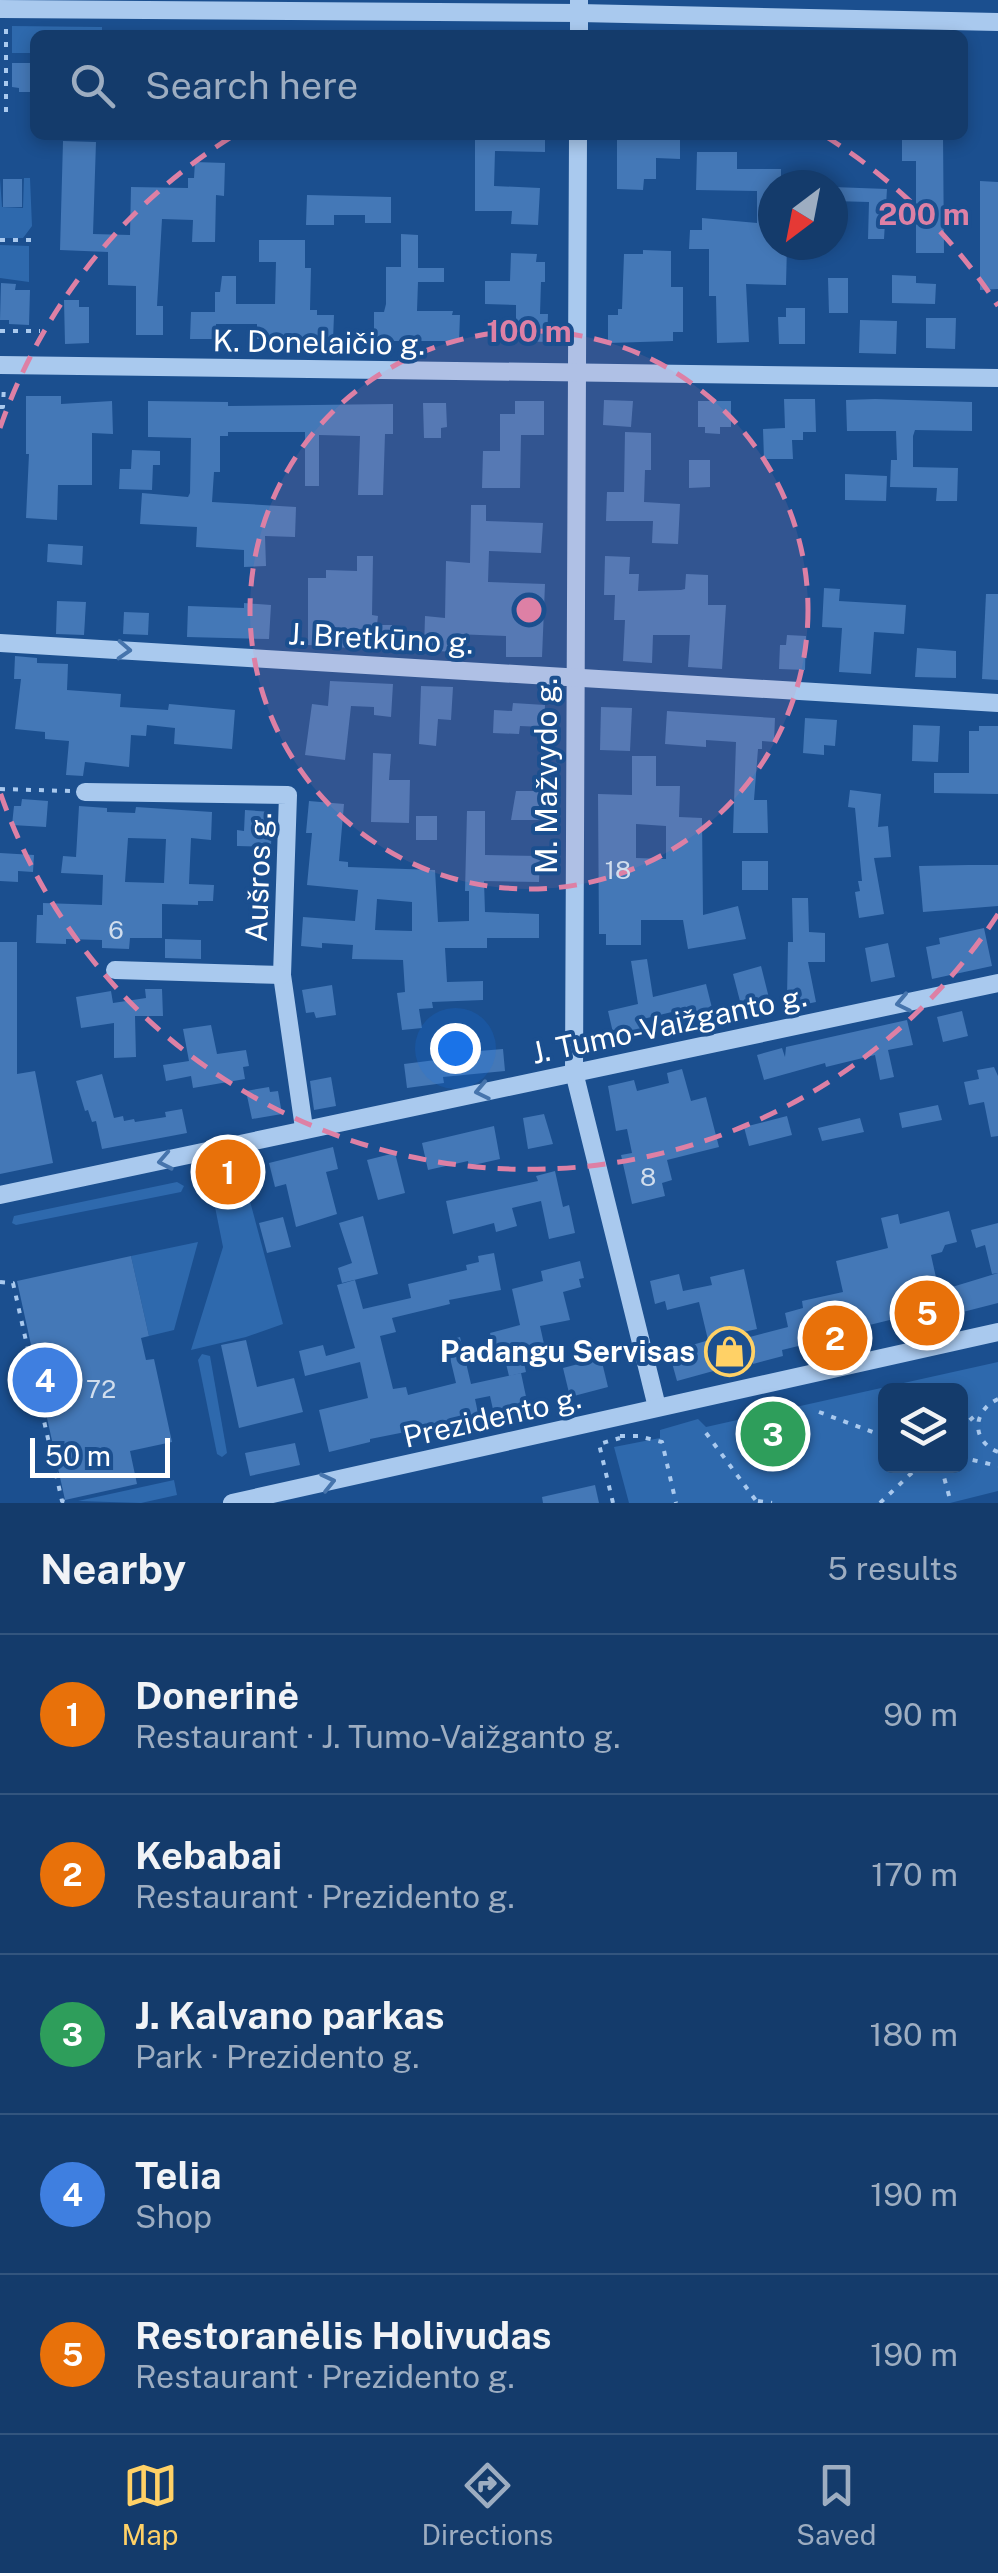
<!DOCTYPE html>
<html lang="en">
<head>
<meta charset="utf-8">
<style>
	body { margin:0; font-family:"Public Sans",sans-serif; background:#1d4271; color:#f1f3f6 }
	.controls { position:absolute; right:30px; bottom:30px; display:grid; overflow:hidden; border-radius:15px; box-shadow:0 5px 15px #0003 }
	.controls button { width:90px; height:90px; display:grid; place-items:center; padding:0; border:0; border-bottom:2px solid #33557e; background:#143b6b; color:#f1f3f6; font:50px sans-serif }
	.compass { position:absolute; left:758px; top:170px; width:90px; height:90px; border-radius:50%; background:#143b6b; box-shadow:0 5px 15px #0003; rotate:212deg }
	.scale { position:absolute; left:30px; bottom:25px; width:140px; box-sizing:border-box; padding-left:10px; border:5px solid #fff; border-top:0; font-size:28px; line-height:35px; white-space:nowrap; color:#fff; -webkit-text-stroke:8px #1b4f8f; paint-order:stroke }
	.you { position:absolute; left:455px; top:1048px; width:35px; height:35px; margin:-25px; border:8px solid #fff; border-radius:50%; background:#1a73e8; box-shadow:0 0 0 15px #1a73e833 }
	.badge { display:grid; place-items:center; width:65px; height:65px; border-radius:50%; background:#ffd166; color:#fff; font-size:32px; font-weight:700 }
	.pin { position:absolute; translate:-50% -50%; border:5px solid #fff; box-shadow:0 2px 10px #0006 }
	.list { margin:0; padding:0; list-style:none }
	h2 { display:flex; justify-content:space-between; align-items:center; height:130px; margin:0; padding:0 40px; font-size:42px }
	h2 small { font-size:32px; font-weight:400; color:#9dadc1 }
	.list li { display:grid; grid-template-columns:65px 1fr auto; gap:30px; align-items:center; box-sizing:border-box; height:160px; padding:0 40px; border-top:2px solid #33557e }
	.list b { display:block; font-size:38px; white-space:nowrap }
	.list p { margin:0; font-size:32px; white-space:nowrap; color:#9dadc1 }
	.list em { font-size:32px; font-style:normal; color:#9dadc1 }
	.icon { flex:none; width:55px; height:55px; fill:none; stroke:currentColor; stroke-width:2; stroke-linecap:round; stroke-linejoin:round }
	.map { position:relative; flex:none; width:998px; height:1503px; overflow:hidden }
	.search { position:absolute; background:#143b6b; box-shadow:0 5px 15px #0003; left:30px; right:30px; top:30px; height:110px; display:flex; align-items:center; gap:25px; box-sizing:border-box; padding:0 35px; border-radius:15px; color:#9dadc1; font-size:38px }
	.sheet { height:930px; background:#143b6b }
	nav { display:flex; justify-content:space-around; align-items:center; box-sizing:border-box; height:140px; border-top:2px solid #33557e; background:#143b6b; font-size:28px; color:#9dadc1 }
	nav a { display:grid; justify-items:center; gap:5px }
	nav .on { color:#ffd166 }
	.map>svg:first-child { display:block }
	.green { fill:#2e69ad; fill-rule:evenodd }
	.building { fill:#4478b7; fill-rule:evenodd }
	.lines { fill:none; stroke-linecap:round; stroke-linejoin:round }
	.path { stroke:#a9c9ee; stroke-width:4; stroke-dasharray:5 8; stroke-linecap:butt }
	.minor { stroke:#a9c9ee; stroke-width:18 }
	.oneway { stroke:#4674ac }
	.ring { fill:none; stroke:#dd80a5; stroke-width:5; stroke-dasharray:18 12 }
	.labels { text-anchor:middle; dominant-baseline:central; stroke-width:8; stroke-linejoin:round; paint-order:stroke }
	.number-label { font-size:25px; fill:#d0dded }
	.street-label { font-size:30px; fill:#fff; stroke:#1b4f8f }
	.poi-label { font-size:30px; font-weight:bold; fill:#fff; stroke:#1b4f8f; text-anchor:end }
	.centre { fill:#dd80a5; stroke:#1b4f8f; stroke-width:5 }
	.ring-label { font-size:30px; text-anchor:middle; font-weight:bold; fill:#dd80a5; stroke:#1b4f8f; stroke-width:8; stroke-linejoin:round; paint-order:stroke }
</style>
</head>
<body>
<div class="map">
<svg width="998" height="1503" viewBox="0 0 998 1503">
	<rect width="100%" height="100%" fill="#1b4f8f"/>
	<g class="green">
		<polygon points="12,26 102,27 102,35 35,35 35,53 12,53"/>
		<polygon points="24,178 30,178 32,226 23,238 0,238 0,179 2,207 23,208"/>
		<polygon points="0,245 29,246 29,282 0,278"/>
		<polygon points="244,1179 283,1324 246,1337 191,1350 223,1247 211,1187"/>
		<polygon points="177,1182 184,1186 181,1192 16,1225 12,1223 14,1216"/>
		<polygon points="198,1242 174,1330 149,1336 131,1256"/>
		<polygon points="202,1354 210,1356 227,1453 222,1457 217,1454 198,1360"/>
		<path d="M998 1362V1491L950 1503H629L614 1447 660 1438V1430L698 1419 706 1427ZM886 1390H960V1466H886Z"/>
		<polygon points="174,1480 177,1495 141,1503 78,1501"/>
	</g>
	<g class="building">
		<polygon points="12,63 35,63 35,92 19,92 19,88 12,87"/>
		<polygon points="475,135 545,135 545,152 495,151 494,186 540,188 538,225 511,224 512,211 475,211"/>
		<polygon points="617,135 680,135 680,159 656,158 656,179 644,179 643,190 617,189"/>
		<polygon points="902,135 943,135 944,253 916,253 916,161 902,161"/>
		<polygon points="63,141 96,142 93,234 130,235 131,187 188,188 188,178 194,178 195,162 225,163 224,196 216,195 215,242 192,242 193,220 162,219 157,306 163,306 163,335 136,335 136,286 108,285 108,252 60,250"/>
		<polygon points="697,152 737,152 737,169 781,169 781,185 773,185 773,245 787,245 786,285 746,284 749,342 717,343 716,296 709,296 709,249 689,249 690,230 702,230 702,218 757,223 757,191 696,190"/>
		<rect x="3" y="179" width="19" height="28"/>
		<polygon points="980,181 998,182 998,289 980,290"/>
		<polygon points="833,187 887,189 884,239 868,239 869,202 833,201"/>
		<polygon points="307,195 391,197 391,223 365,223 365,215 334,215 334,225 306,225"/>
		<polygon points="401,234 418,235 418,268 444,268 444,282 418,282 417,311 453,311 452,315 460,315 459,341 374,341 374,312 384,312 386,304 386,267 401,267"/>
		<polygon points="259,240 305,240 305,268 311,268 310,310 317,310 317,315 334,315 333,340 257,339 257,324 216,324 216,339 190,339 191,312 215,312 215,292 220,292 222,276 236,276 236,304 275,304 276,262 259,262"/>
		<polygon points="643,250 671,251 671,287 683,287 683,332 673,332 673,341 608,343 608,315 618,315 618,309 622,309 624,254 643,254"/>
		<polygon points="511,253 537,254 536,262 545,262 545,282 541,282 540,314 548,314 547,342 516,341 516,305 485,304 485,281 510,281"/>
		<polygon points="892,275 916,276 916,283 936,284 935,304 892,303"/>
		<polygon points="828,278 848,278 848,313 829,313"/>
		<polygon points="1,283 16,284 15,290 30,290 29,325 9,324 9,320 0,320"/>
		<polygon points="64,300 79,300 79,307 89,307 89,343 65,344"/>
		<polygon points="786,308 805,308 805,344 779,344 778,317 786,317"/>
		<polygon points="926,318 956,318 955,349 926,348"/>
		<polygon points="860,320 897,321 896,354 859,353"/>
		<polygon points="26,396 61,396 61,404 112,401 113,434 92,433 92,485 58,485 57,520 26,518 29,454 26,454"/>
		<polygon points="784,399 815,399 816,432 803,432 803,440 792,440 793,459 764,459 763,429 785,428"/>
		<polygon points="875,399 972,402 972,431 915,430 913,436 913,467 958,468 957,501 936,501 937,488 890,487 891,460 897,460 896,431 847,431 846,400"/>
		<polygon points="604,400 633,401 631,427 603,425"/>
		<polygon points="148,401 228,402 228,406 393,404 393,434 385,434 383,495 358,495 360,436 319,435 319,486 305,486 305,432 228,432 228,436 220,436 220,472 214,472 212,502 296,507 295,537 265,536 266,566 244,567 244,550 196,547 197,527 140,524 142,493 188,497 190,493 191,438 148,437"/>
		<polygon points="515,401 544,401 544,435 521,435 520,488 482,488 483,451 500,451 500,414 515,414"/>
		<polygon points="698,401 731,401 731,427 720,427 720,434 705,433 705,427 698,427"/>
		<polygon points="423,403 446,403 447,427 441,428 441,438 424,438"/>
		<polygon points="625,432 651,433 651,470 645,470 644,502 680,504 678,544 652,543 653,521 606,521 607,492 624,492"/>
		<polygon points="132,450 160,451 160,465 153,465 152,490 119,489 120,469 131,469"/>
		<polygon points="689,460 710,460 710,487 689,488"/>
		<polygon points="845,474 887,476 886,501 845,500"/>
		<polygon points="471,505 486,505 486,521 543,523 541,553 489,551 488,582 545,584 542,657 506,657 506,636 454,634 453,652 424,650 425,616 445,618 446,561 470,563"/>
		<polygon points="48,544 83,546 82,565 47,562"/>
		<polygon points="357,556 373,556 372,615 378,616 377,625 392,625 392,651 308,645 308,578 326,578 326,570 357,571"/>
		<polygon points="605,556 630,557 629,574 639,574 638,591 681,590 685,589 686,574 708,575 708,605 726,605 722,669 688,667 690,635 653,635 652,663 623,661 625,620 614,620 615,595 604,595"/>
		<polygon points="824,588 840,589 839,601 906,605 904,634 874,632 871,674 839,672 842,628 822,627"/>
		<polygon points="986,594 998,594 998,680 982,679"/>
		<polygon points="57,601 86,602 84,635 56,634"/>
		<polygon points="244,603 271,605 269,639 187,637 188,606 244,608"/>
		<polygon points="124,612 149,613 148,635 123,634"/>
		<polygon points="787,635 806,636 805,670 779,669 780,645 786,645"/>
		<polygon points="917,648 956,651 956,678 915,677"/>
		<polygon points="15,656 37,658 37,663 68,664 67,690 121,694 120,707 168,710 169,704 235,710 232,749 174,744 175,728 147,725 146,736 131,735 129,767 85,762 83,776 66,775 69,741 45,739 45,732 15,729 21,679 14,679"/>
		<polygon points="330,681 393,684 391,717 374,715 374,707 351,706 345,760 305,755 312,704 328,706"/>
		<polygon points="421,686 453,687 451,720 438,719 436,746 419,744"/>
		<polygon points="513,703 545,705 544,727 520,726 519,734 493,733 494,710 512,711"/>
		<polygon points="601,707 632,708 630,751 600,750"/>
		<polygon points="667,711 775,718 774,742 762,741 762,749 758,749 754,800 767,800 768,833 733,833 736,742 706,740 706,747 665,744"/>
		<polygon points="805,718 837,720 835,746 824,745 824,755 803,753"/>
		<polygon points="913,725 940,726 938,762 912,761"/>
		<polygon points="979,726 998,726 998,794 934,793 934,773 969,773 969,731 979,731"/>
		<polygon points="373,753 391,754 389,780 410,780 409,823 371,822"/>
		<path d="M632 756H656V786H680L679 817 702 818 703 915 738 906 746 939 688 949 683 920H641V945H606V934H599L598 794 632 795ZM636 824 666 826V859L636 858Z"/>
		<polygon points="850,790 881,794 878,827 888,826 891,857 874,858 884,914 859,918 855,892 860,891 858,881 862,881 855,808 848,807"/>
		<polygon points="516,791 540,791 540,820 511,820"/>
		<polygon points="22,799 48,801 46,827 12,825 14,806 21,806"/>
		<path d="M309 801 344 804 339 861 348 862V867L435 870 438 922 469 921V891H465L467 811H485V855L540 856 539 882 484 881 485 912 539 914V938H487V948H445L447 982 483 981V1000L432 1002 433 1008 419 1009 422 1028 402 1030 397 993 405 992 403 960 352 959 353 945 322 943V948L301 946 303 917 355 921 358 890 307 885 312 833H306ZM377 899 412 902V931L375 930Z"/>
		<path d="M79 806 107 808V812L135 813 136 807 212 812 211 840 191 838 189 884 214 885 213 901H198V905L162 904V938H130L129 949 102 948V940L66 939V944L36 943 37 915H43V903L102 905 103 875 61 873 63 856 76 857ZM128 838 166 839 164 883 125 882Z"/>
		<polygon points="245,810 272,812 271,847 237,846 237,830 244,831"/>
		<rect x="416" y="816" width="21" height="24"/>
		<polygon points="0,853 34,855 33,872 18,871 18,882 0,881"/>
		<rect x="742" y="861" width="26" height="29"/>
		<polygon points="968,865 998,865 998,906 923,912 919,866"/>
		<polygon points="792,898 808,898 809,932 825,933 825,962 808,962 816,1002 792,1007 790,997 787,998 788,942 793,942"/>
		<polygon points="984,928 992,966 932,979 926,947 940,944 939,938"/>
		<polygon points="165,939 201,940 201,959 165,958"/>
		<polygon points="0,942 17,942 17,1074 35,1071 53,1163 0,1174"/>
		<polygon points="888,943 895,977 871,982 865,948"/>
		<polygon points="647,959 653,997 706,984 714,1016 679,1024 676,1011 643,1019 645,1030 614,1037 608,1011 638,1004 631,961"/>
		<polygon points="761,966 770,1002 742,1009 733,974"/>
		<polygon points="332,985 336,1015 316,1018 314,1012 306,1013 302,990"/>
		<polygon points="145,989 162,989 163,1016 135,1016 136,1057 114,1058 114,1023 81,1028 76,997 111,991 113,1003 146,998"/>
		<polygon points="962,1011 968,1036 943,1042 937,1017"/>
		<polygon points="907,1020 913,1045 888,1050 894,1077 880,1080 875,1055 826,1067 825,1063 764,1080 757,1055 782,1048 785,1057 786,1047"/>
		<polygon points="211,1025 217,1054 246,1050 249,1066 243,1067 245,1079 193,1088 191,1076 166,1081 163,1065 189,1061 183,1029"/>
		<polygon points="503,1049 505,1071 443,1077 444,1083 407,1088 404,1064 467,1056 467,1052"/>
		<polygon points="994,1067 998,1076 998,1136 991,1137 984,1102 969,1105 964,1082 979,1079 977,1070"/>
		<polygon points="682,1069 691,1101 706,1097 719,1147 667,1160 672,1180 662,1183 665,1196 632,1204 621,1155 632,1153 627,1129 616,1131 608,1086 634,1080 637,1091 669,1083 667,1073"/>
		<polygon points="102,1074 114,1118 123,1116 124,1121 134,1119 135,1122 166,1117 165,1112 182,1109 187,1133 102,1149 96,1121 92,1122 88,1110 85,1111 76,1081"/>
		<polygon points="331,1077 336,1106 314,1110 310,1081"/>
		<polygon points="269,1087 270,1092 278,1091 282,1114 252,1119 246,1091"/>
		<polygon points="938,1105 942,1120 902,1128 899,1113"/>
		<polygon points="544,1114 553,1144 528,1149 523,1118"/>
		<polygon points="787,1116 792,1135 749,1146 744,1127"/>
		<polygon points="860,1118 864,1132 822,1141 818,1128"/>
		<polygon points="494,1126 500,1159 469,1166 468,1161 428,1170 422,1143"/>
		<polygon points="333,1147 338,1169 326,1172 337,1214 296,1227 286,1184 275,1187 269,1163"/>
		<polygon points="395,1153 405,1193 378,1200 367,1160"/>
		<polygon points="555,1171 563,1207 569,1205 575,1233 549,1239 541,1201 512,1208 517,1226 496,1232 494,1223 453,1234 446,1201 538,1181 536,1176"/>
		<polygon points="949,1211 957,1242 945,1245 942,1252 931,1255 939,1291 998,1273 998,1303 908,1326 906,1316 841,1332 843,1341 820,1346 819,1341 782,1350 783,1356 753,1364 746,1338 788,1327 785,1313 803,1308 802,1301 843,1292 836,1261 888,1248 881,1218 898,1214 900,1224"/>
		<polygon points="363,1216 378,1274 342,1283 338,1268 352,1263 339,1223"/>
		<polygon points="283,1217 291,1247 267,1253 259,1223"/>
		<polygon points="998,1223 998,1273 992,1274 985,1245 976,1248 971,1230"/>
		<polygon points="494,1253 501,1290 449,1300 450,1304 392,1318 396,1332 380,1336 393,1389 406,1387 408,1395 456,1383 446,1341 460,1337 471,1384 521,1373 528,1406 494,1414 490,1396 475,1399 478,1413 465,1417 464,1412 466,1420 370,1439 370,1442 329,1452 319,1410 368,1398 360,1362 305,1376 299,1351 323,1345 326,1356 355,1348 337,1285 355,1280 363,1309 411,1298 408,1284 467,1270 466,1265 479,1262 478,1256"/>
		<polygon points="131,1256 149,1336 141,1338 146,1360 154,1359 172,1442 130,1451 137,1484 65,1500 17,1281"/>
		<polygon points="580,1261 584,1278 579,1279 581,1287 563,1292 570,1320 540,1326 546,1353 523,1358 526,1372 509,1376 502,1347 494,1349 490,1333 520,1325 512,1289 543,1281 541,1271"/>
		<polygon points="744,1269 757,1329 708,1340 699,1302 667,1310 665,1301 655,1304 650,1281 679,1274 683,1291 712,1285 710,1277"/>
		<polygon points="246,1340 257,1387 294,1378 303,1412 239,1428 221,1345"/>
		<polygon points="709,1340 717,1370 677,1381 669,1352"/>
		<polygon points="601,1358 608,1387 570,1397 563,1368"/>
		<polygon points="295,1443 300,1465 250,1476 245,1453"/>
		<polygon points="595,1485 599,1503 543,1503 542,1497"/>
	</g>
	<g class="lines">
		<g class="path">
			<polyline points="6,112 6,26"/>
			<polyline points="0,240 39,240"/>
			<polyline points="0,331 40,331"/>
			<polyline points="0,407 3,407 4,384"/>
			<polyline points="0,789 70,791"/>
			<polyline points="0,1282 13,1283 62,1501 70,1503"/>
			<polyline points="924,1386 925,1390"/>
			<path d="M998 1399C972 1411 971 1441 998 1452"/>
			<polyline points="819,1412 886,1437"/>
			<polyline points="960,1429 979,1412"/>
			<polyline points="706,1433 757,1502"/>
			<polyline points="620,1436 638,1436 662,1442 676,1503"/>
			<polyline points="960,1457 998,1466"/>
			<polyline points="941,1466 951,1503"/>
			<polyline points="758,1501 772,1503"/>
			<polyline points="613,1503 599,1444 620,1438"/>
			<polyline points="880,1503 919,1466"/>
		</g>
		<g class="minor">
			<polyline points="0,9 579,13 998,22"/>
			<polyline points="579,35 579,0"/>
			<polyline points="578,135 574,1072 657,1407"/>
			<polyline points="0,365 998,378"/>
			<polyline points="0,643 998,703"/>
			<polyline points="85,792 288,795 282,975 304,1128"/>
			<polyline points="115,970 282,975"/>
			<polyline points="0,1195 998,983"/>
			<polyline points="232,1503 998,1332"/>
		</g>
	</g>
	<defs><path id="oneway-chevron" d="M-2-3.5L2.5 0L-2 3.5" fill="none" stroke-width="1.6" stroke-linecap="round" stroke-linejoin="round" transform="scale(2.5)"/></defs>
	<g class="oneway">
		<use href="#oneway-chevron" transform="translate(124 650) rotate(3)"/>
		<use href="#oneway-chevron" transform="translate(903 1003) rotate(168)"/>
		<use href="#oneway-chevron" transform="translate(482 1091) rotate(168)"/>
		<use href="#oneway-chevron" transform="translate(165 1161) rotate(169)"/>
		<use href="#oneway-chevron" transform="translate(328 1482) rotate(-13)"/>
	</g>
	<circle cx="529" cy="610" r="279" fill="#dd80a5" fill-opacity=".12"/>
	<g class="ring">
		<circle cx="529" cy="610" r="279"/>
		<path d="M998 914A559 559 0 0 1 0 792M0 428A559 559 0 0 1 233 136M825 136A559 559 0 0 1 998 306"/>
	</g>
	<defs>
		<symbol id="shop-ring" viewBox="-11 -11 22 22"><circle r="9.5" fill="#1b4f8f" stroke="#ffd166" stroke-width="1.5"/><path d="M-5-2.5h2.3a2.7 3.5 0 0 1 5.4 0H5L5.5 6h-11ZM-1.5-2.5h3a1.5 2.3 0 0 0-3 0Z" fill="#ffd166"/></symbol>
	</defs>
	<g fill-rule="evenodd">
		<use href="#shop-ring" x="702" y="1324" width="55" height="55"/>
	</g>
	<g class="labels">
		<g class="number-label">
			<text x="618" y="870">18</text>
			<text x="116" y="930">6</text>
			<text x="648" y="1177">8</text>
			<text x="101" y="1389">72</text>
		</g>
		<g class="street-label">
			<text transform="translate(319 342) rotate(1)">K. Donelaičio g.</text>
			<text transform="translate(381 638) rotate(3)">J. Bretkūno g.</text>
			<text transform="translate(546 776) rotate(-90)">M. Mažvydo g.</text>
			<text transform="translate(258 877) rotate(-88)">Aušros g.</text>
			<text transform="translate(669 1024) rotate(-12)">J. Tumo-Vaižganto g.</text>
			<text transform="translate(492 1417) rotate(-13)">Prezidento g.</text>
		</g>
		<g class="poi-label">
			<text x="695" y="1351">Padangu Servisas</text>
		</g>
	</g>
	<circle cx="529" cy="610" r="15" class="centre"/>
	<g class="ring-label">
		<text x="924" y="225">200 m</text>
		<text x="529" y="342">100 m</text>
	</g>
</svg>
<div class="controls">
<button><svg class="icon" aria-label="layers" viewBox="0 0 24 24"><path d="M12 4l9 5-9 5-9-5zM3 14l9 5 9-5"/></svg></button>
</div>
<svg class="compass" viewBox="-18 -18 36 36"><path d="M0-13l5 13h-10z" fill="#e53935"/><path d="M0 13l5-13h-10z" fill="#9dadc1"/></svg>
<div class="scale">50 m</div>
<div class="you"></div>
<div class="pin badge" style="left:228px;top:1172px;background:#e8710a">1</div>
<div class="pin badge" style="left:835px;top:1338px;background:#e8710a">2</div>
<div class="pin badge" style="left:773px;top:1434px;background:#2e9e5b">3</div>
<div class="pin badge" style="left:45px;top:1380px;background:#3f7fe0">4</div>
<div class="pin badge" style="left:927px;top:1313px;background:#e8710a">5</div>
<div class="search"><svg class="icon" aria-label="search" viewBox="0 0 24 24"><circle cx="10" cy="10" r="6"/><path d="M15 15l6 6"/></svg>Search here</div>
</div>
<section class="sheet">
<h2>Nearby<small>5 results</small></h2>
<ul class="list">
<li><span class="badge" style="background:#e8710a">1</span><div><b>Donerinė</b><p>Restaurant · J. Tumo-Vaižganto g.</p></div><em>90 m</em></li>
<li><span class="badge" style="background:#e8710a">2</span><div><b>Kebabai</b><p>Restaurant · Prezidento g.</p></div><em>170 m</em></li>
<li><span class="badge" style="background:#2e9e5b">3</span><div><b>J. Kalvano parkas</b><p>Park · Prezidento g.</p></div><em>180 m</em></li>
<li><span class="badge" style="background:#3f7fe0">4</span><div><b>Telia</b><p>Shop</p></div><em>190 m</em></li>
<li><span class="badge" style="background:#e8710a">5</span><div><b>Restoranėlis Holivudas</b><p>Restaurant · Prezidento g.</p></div><em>190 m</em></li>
</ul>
</section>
<nav>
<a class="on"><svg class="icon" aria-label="map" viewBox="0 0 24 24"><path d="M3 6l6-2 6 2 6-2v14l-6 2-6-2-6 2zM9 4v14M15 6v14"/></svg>Map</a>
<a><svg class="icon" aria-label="directions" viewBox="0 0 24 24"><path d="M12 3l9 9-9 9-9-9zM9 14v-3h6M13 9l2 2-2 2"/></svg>Directions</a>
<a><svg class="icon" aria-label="saved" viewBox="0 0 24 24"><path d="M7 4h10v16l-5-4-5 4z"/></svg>Saved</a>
</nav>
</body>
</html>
